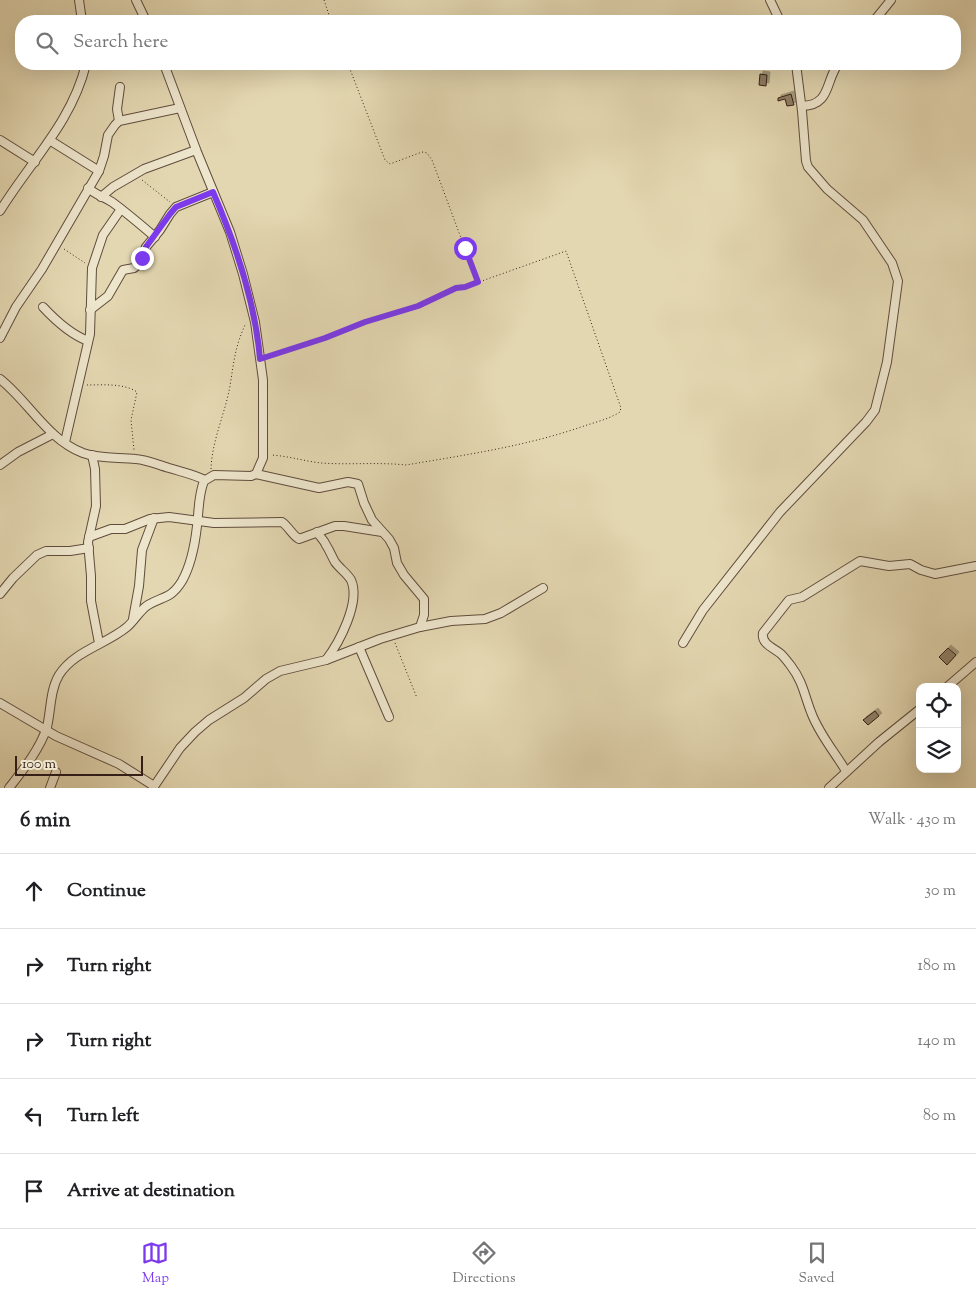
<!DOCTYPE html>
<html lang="en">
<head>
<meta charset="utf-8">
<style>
	body { margin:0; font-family:"Sorts Mill Goudy",serif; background:#f6f6f6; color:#202124 }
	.controls { position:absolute; right:15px; bottom:15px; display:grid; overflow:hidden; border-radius:10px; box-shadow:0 5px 20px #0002 }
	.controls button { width:45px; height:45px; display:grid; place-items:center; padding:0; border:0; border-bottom:1px solid #e0e0e0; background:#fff; color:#202124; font:25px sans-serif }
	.scale { position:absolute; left:15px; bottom:12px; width:128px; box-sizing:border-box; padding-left:5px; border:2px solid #351f16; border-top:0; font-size:14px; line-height:18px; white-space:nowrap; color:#351f16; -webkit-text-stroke:4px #ede5cc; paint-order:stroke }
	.stop { position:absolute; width:15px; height:15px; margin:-11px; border:4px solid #7c3aed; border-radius:50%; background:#fff }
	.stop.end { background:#7c3aed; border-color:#fff; box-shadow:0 1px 5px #0008 }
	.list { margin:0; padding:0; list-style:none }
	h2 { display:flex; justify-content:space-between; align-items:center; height:65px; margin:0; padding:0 20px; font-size:21px }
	h2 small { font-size:16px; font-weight:400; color:#757577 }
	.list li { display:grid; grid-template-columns:32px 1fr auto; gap:15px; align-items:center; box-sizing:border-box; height:75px; padding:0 20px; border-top:1px solid #e0e0e0 }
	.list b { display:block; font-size:19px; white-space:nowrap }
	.list em { font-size:16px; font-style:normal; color:#757577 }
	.icon { flex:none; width:28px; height:28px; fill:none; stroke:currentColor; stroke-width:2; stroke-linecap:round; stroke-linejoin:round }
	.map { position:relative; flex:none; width:976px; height:788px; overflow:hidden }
	.search { position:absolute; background:#fff; box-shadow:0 5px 20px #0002; left:15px; right:15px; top:15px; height:55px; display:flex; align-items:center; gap:12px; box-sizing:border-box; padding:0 18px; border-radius:20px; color:#757577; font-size:19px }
	.sheet { height:440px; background:#fff }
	nav { display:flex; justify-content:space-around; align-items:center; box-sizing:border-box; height:70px; border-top:1px solid #e0e0e0; background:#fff; font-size:14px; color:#757577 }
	nav a { display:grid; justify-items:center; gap:2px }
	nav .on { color:#7c3aed }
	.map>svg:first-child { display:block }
	.building { fill:#8f7f67; stroke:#351f16; filter:url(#shadow) }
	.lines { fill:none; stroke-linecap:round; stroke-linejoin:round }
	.minor-casing { stroke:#604d3d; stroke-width:10 }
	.path { stroke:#351f16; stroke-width:1; stroke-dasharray:1 2.5; stroke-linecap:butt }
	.minor { stroke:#ede5cc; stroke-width:8 }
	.route { stroke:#7c3aed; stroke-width:6 }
</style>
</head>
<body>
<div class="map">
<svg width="976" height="788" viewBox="0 0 976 788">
	<defs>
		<filter id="shadow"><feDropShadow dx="3" dy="-3" stdDeviation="0" flood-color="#0004"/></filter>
	</defs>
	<rect width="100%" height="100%" fill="#e3d7b1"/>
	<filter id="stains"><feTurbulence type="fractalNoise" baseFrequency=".004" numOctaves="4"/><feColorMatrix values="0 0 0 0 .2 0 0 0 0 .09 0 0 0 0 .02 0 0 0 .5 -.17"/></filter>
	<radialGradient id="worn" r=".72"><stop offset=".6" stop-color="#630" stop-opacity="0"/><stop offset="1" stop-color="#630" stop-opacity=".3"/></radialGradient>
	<g class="building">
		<polygon points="760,74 767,75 766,86 759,85"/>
		<polygon points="791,94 794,105 787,106 785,99 778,101 778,98"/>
		<polygon points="948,648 956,655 947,665 939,657"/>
		<polygon points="875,711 879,716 868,725 863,720"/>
	</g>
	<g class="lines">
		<defs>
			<g id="minor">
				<polyline points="79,0 82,21"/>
				<polyline points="136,0 146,21"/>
				<polyline points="770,0 780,21"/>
				<polyline points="874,21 891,0"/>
				<path d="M802 106C831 105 825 82 838 64"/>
				<polyline points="119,121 117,109 120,87"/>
				<polyline points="0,140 35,162"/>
				<polyline points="51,141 99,171"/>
				<path d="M88 188C96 195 104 197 112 202 127 213 141 225 155 237"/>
				<polyline points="101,197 113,187 144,169 196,150"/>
				<path d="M0 211C30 162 72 122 86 64"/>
				<path d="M43 307C56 321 70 334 88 341"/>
				<polyline points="90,310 108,296 123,270 134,268 139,264 146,247 160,230 170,214 176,207 213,192"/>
				<polyline points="0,338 16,307 42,269 99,171 104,156 108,135 115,125 119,121 180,108"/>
				<path d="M0 379C29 402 47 439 83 453 100 459 118 457 136 459 148 460 158 465 169 468 182 472 193 474 205 480"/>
				<polyline points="65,442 90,334 92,268 103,235 121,209"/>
				<polyline points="92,455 95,469 96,506 88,542 91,576 91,601 99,643"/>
				<polyline points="0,465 18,452 53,434"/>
				<polyline points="256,474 319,488 348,482 358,484 364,503 372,520 389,539 394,548 397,563 404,575 424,599 424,615 420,627"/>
				<path d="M317 532C320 537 324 540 326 545 330 551 332 557 335 562 340 569 347 573 351 580 361 602 339 643 326 660"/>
				<path d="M89 537 111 529H125L150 519 169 517 214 523 282 522C289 527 292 535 299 539L335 526H344L382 532"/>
				<polyline points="0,594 13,578 37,555 46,551 70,551 89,548"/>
				<polyline points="133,619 139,586 142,550 154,518"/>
				<polyline points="683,643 703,610 780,512 866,422 875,410 887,362 898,281 892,263 863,220 827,189 808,167 806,161 802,111 796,64"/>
				<polyline points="359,647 389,717"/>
				<polyline points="947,687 976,662"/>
				<polyline points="0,703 56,736 119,764 154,786"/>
				<path d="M846 771C834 751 819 734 811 712 804 694 803 682 791 666 788 662 785 658 781 654 774 648 761 644 763 633L789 600 802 597 860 561 889 566 910 564 921 570 935 574 976 566"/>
				<path d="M9 788C23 770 40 749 47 727 51 710 50 690 59 675 74 651 107 644 127 627 135 620 140 610 148 605 163 596 171 599 182 581 191 565 195 544 197 526 199 511 198 496 204 481L214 475 251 476 256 474 263 458V380L255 322 243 274 230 232 197 152 164 64"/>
				<polyline points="50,788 56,772"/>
				<polyline points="153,788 180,748 195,732 209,720 244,698 266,679 280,671 326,660 380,639 420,627 451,621 485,619 501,613 543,588"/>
				<polyline points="829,788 879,742 920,709"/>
			</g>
		</defs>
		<use href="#minor" class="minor-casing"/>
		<g class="path">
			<polyline points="324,0 331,21"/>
			<polyline points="348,64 385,160 390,164 422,152 427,153 432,160 477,281"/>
			<polyline points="142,180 170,202"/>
			<polyline points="64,249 85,263"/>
			<path d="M269 356 325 338 365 322 418 306 456 288 465 287 566 251 621 408 620 412C609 419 596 422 584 426 527 446 465 455 406 465 378 462 349 465 321 463 304 461 288 456 271 455"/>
			<path d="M87 385C102 385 124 383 137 392L131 420 134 450"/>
			<path d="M211 469C212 440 225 414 230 386 234 361 235 346 246 323"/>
			<polyline points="395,643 417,698"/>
		</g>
		<use href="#minor" class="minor"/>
	</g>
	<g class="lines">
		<path class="route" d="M142 258 146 247 170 214 176 207 213 192C236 245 255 301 260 359L325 338 365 322 418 306 456 288 465 287 478 282 465 248"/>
	</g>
	<rect width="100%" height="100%" filter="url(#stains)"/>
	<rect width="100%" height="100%" fill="url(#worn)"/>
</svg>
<div class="controls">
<button><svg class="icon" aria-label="locate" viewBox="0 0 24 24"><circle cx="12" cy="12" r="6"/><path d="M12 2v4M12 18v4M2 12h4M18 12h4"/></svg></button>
<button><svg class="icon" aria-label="layers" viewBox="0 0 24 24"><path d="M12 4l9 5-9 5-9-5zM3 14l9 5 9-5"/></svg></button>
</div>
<div class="scale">100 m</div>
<div class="stop" style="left:465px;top:248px"></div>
<div class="stop end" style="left:142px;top:258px"></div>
<div class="search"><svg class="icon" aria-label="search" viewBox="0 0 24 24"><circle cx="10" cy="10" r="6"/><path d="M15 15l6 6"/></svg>Search here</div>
</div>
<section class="sheet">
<h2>6 min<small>Walk · 430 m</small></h2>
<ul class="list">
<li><svg class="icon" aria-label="ahead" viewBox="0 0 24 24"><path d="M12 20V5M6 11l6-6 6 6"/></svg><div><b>Continue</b></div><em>30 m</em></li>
<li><svg class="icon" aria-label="right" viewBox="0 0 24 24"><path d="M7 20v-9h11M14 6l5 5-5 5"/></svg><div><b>Turn right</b></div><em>180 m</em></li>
<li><svg class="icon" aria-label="right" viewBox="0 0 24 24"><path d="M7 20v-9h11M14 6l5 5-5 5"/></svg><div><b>Turn right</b></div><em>140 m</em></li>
<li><svg class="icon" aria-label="left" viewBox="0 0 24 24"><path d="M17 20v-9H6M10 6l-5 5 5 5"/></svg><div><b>Turn left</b></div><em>80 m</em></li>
<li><svg class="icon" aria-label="arrive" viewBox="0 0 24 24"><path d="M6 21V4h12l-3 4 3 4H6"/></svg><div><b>Arrive at destination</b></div></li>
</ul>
</section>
<nav>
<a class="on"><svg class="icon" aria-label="map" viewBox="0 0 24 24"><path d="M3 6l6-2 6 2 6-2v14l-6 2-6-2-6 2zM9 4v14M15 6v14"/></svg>Map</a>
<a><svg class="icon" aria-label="directions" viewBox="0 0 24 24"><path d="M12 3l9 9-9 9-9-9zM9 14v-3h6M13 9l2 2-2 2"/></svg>Directions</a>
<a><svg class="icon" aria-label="saved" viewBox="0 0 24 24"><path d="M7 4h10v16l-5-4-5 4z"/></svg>Saved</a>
</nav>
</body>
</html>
